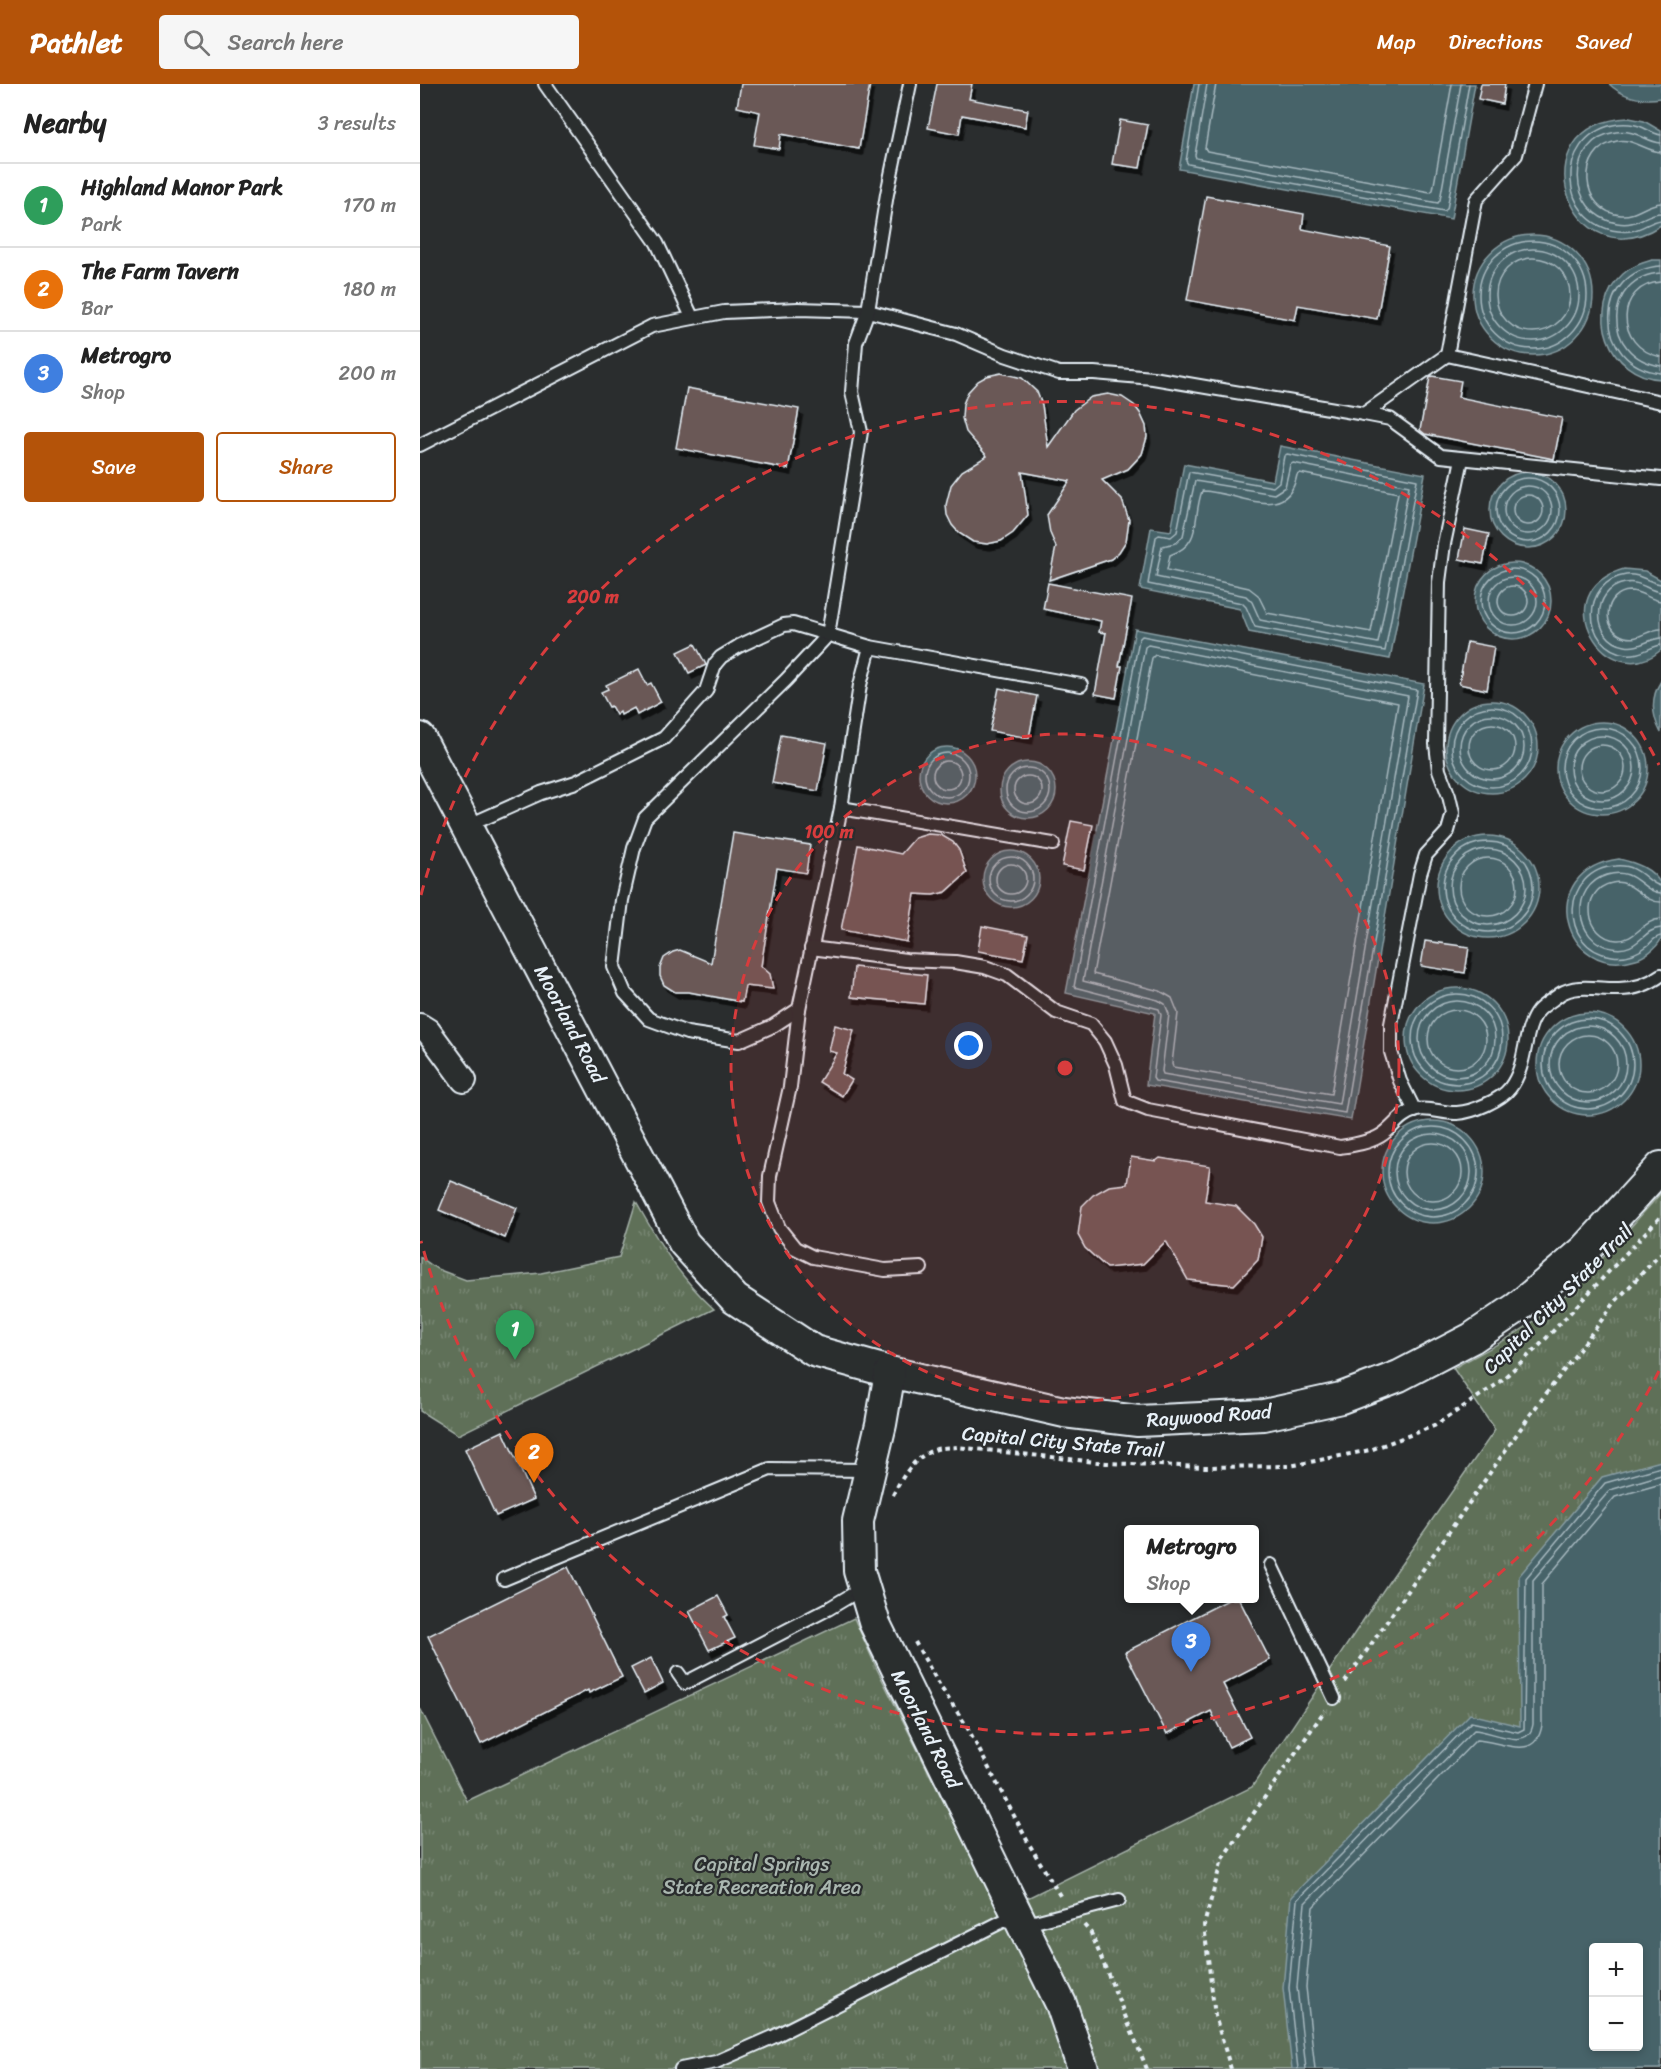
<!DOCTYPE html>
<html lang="en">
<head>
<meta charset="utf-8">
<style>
	body { margin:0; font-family:Sriracha,sans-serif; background:#f6f6f6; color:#222 }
	.controls { position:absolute; right:18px; bottom:18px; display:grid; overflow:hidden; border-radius:6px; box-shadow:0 3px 9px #0003 }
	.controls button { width:54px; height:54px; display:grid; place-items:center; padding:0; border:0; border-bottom:2px solid #e0e0e0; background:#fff; color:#222; font:30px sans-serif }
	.you { position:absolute; left:549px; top:962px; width:21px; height:21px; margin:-15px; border:4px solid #fff; border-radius:50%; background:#1a73e8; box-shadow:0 0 0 9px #1a73e833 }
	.badge { display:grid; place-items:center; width:39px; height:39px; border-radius:50%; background:#b45309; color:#fff; font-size:20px; font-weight:700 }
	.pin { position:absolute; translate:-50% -50px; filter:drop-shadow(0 2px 3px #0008) }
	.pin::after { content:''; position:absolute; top:32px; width:21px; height:18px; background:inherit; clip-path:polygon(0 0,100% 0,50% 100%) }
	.popup { position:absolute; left:704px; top:1441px; width:135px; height:78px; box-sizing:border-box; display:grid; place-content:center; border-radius:6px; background:#fff; filter:drop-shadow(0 2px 4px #0005); font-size:20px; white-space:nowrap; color:#767676 }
	.popup b { font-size:22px; color:#222 }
	.popup::after { content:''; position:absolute; left:50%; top:100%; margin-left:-12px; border:12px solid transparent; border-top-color:#fff }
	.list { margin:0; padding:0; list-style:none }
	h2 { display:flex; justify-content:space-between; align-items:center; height:78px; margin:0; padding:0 24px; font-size:26px }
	h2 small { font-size:20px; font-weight:400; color:#767676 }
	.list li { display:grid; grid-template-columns:39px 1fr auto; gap:18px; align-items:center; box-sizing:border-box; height:84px; padding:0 24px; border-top:2px solid #e0e0e0 }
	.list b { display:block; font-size:22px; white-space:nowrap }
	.list p { margin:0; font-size:20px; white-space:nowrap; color:#767676 }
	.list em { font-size:20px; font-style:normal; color:#767676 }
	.actions { display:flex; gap:12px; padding:18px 24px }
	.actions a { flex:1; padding:14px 0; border:2px solid #b45309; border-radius:6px; text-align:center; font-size:21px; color:#b45309 }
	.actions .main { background:#b45309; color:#fff }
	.icon { flex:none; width:33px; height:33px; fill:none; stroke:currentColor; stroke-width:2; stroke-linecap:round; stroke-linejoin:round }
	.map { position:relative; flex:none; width:1241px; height:1985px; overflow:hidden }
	header { display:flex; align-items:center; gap:36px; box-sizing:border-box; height:84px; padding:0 30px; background:#b45309; color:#fff }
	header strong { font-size:28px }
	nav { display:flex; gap:33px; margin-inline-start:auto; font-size:21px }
	.search { width:420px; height:54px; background:#f6f6f6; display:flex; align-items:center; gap:15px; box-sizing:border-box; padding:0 21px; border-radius:6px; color:#767676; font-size:22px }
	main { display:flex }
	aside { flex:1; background:#fff }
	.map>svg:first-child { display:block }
	.park { fill:url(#park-tufts); stroke:#a4b0a8; stroke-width:1.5; fill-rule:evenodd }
	.water { fill:#466369; stroke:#879ca2; stroke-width:1.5; fill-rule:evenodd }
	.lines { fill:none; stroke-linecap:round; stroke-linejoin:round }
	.shore { stroke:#a7b8bf; stroke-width:1.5 }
	.building { fill:#6a5856; stroke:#e8f1f8; stroke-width:1.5; filter:url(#shadow) }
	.service-casing { stroke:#e8f1f8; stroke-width:16 }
	.minor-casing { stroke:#e8f1f8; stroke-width:28 }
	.tertiary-casing { stroke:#e8f1f8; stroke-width:34 }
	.path { stroke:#e8f1f8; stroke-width:4; stroke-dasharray:4.5 4.5; stroke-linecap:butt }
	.service { stroke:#2a2d2e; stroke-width:12 }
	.minor { stroke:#2a2d2e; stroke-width:24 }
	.tertiary { stroke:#2a2d2e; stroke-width:30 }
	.ring { fill:none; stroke:#d83c3d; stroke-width:3; stroke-dasharray:10 8 }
	.labels { text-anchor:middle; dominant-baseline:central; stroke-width:4.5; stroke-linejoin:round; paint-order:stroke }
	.street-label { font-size:20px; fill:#e8f1f8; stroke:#2a2d2e }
	.park-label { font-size:20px; fill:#aab7b0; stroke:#2a2d2e }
	.centre { fill:#d83c3d; stroke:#2a2d2e; stroke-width:3 }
	.ring-label { font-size:18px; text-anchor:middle; font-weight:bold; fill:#d83c3d; stroke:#2a2d2e; stroke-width:4.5; stroke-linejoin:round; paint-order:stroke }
</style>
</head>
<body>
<header>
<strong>Pathlet</strong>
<div class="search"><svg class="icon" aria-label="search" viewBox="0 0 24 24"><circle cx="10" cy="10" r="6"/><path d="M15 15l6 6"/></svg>Search here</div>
<nav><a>Map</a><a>Directions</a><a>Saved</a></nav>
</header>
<main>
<aside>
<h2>Nearby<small>3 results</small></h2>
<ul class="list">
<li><span class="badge" style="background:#2e9e5b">1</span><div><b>Highland Manor Park</b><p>Park</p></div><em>170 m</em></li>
<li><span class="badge" style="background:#e8710a">2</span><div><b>The Farm Tavern</b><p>Bar</p></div><em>180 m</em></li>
<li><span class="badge" style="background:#3f7fe0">3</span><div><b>Metrogro</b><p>Shop</p></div><em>200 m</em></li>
</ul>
<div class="actions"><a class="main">Save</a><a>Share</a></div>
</aside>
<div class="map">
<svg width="1241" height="1985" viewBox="0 0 1241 1985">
	<defs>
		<pattern id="park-tufts" width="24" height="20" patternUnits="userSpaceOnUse" patternTransform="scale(1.5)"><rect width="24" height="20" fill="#5f7058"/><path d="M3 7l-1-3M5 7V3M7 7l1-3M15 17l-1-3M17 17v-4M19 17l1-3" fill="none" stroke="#768571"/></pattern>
		<filter id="shadow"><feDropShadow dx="3.5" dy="6" stdDeviation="0" flood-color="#0009"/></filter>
	</defs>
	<rect width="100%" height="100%" fill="#2a2d2e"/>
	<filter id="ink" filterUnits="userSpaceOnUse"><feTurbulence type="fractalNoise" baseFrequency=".0167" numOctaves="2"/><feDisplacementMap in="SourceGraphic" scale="12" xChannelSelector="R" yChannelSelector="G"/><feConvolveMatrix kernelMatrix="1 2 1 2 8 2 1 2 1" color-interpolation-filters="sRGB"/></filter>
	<g filter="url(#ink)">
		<g class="park">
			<path d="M1241 1109V1985H0V1624L47 1717 434 1534 457 1585 579 1828 832 1703 968 1499 1075 1346 1033 1284C1059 1270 1086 1257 1110 1240 1160 1204 1200 1154 1241 1109ZM1174 1864H1218V1962H1174Z"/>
			<path d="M216 1118C239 1159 259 1193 294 1225L38 1351 0 1327V1173L17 1185 46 1196 121 1189 199 1173Z"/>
		</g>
		<g class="water">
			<polygon points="774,0 1055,0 1031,135 759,85"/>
			<path d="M1189 0H1241V14C1222 17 1203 13 1189 0Z"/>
			<path d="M1209 34 1224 37 1241 47V141C1150 200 1095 39 1209 34Z"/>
			<circle cx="1113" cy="211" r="60"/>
			<path d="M1232 176H1241V295C1188 293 1164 225 1203 190 1212 182 1222 179 1232 176Z"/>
			<polygon points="860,362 1005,390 970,575 829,548 820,525 720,505 731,444 751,447 764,380 853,397"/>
			<circle cx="1108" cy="426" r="38"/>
			<circle cx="1093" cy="517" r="38"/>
			<path d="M1204 485 1225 487 1241 496V566C1187 612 1123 508 1204 485Z"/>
			<polygon points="715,545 1004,600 931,1036 726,1001 735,929 646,909"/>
			<path d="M1241 597V649C1232 632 1230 614 1241 597Z"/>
			<circle cx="1072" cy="663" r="46"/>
			<circle cx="1182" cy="684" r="46"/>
			<circle cx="527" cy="691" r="28"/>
			<circle cx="608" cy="706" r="28"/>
			<circle cx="1068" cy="803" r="51"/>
			<circle cx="591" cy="795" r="28"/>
			<path d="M1199 775C1216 779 1232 784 1241 800 1241 811 1241 848 1241 855 1237 864 1224 873 1216 875 1144 898 1113 786 1199 775Z"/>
			<circle cx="1037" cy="955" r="51"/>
			<circle cx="1168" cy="980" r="51"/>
			<circle cx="1013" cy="1088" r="51"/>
			<path d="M1241 1377V1985H872L863 1904 871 1813 1050 1630 1100 1642 1099 1492 1182 1393ZM1174 1864H1218V1962H1174Z"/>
		</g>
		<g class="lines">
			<g class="shore">
				<polyline points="779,0 766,77 768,80 1024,127 1027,125 1049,0"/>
				<polyline points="787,0 775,71 776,74 1018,119 1020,116 1041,0"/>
				<polyline points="796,0 785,64 787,67 1010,108 1013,106 1032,0"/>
				<path d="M1241 51C1235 50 1230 47 1224 44 1215 40 1203 39 1193 41 1134 54 1138 139 1198 147 1219 150 1226 138 1241 136"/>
				<path d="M1241 59C1225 58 1217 45 1196 48 1145 55 1146 130 1197 139 1218 143 1225 129 1241 129"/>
				<path d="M1241 68C1225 67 1214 54 1197 57 1155 65 1160 128 1201 131 1217 132 1226 120 1241 119"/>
				<circle cx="1113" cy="211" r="54"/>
				<circle cx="1113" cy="211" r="46"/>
				<circle cx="1113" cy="211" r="37"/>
				<path d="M1241 182C1173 186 1172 281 1241 289"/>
				<path d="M1241 189C1184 192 1180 273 1241 282"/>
				<path d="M1241 198C1196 200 1193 263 1241 273"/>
				<polygon points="867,370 997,396 965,567 835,543 826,523 822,519 728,500 736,453 739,451 751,453 757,448 769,388 853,403 859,398 864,372"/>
				<polygon points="873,379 989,402 958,559 840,536 832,518 826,512 736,493 742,462 756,459 763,452 775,397 854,410 865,403 870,381"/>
				<path d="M880 389 978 409 951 548 847 529 838 511 829 504 747 486 750 471C783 460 772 434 782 407 816 407 867 442 877 391Z"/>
				<circle cx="1108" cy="426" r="32"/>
				<circle cx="1108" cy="426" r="24"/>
				<circle cx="1108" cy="426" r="15"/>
				<circle cx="1093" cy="517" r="32"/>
				<circle cx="1093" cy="517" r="24"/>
				<path d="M1241 500C1229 499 1220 489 1206 491 1161 497 1161 564 1206 570 1220 572 1229 563 1241 561"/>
				<circle cx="1093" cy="517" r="15"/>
				<path d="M1241 508C1228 507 1220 496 1205 499 1171 505 1171 556 1205 562 1219 565 1228 555 1241 554"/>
				<path d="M1241 517C1229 516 1222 507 1210 507 1184 508 1180 546 1205 553 1219 557 1228 545 1241 545"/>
				<polygon points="722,552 997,606 925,1029 735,997 733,994 741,931 739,925 654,903 719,555"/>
				<polygon points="728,561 988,612 919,1020 743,990 742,987 749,930 745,920 738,916 663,897 725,563"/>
				<polygon points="735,571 978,619 911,1010 753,983 752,980 758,929 752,914 740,907 673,890 732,574"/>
				<circle cx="1072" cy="663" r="40"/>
				<circle cx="1072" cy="663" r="32"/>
				<circle cx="1072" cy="663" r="23"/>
				<circle cx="1182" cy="684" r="40"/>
				<circle cx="1182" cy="684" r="32"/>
				<circle cx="1182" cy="684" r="23"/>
				<circle cx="527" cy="691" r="22"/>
				<circle cx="527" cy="691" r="14"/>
				<circle cx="608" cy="706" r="22"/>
				<circle cx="608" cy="706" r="14"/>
				<circle cx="1068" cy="803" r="45"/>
				<circle cx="1068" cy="803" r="38"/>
				<circle cx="591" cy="795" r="22"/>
				<circle cx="1068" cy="803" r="29"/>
				<circle cx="591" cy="795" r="15"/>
				<path d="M1241 802C1227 800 1221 780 1196 782 1141 785 1138 865 1192 872 1205 874 1217 870 1227 862 1232 858 1234 853 1241 852"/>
				<path d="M1241 809C1221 808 1216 782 1187 791 1149 802 1154 858 1192 864 1219 869 1222 845 1241 844"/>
				<path d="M1241 818C1221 818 1213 794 1192 799 1159 806 1165 854 1197 856 1216 857 1222 836 1241 835"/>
				<circle cx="1037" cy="955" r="45"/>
				<circle cx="1037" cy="955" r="38"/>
				<circle cx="1037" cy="955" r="29"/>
				<circle cx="1168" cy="980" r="45"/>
				<circle cx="1168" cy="980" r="38"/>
				<circle cx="1168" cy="980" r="29"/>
				<circle cx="1013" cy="1088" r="45"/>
				<circle cx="1013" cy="1088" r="38"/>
				<circle cx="1013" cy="1088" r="29"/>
				<polyline points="878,1985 869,1904 877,1816 1051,1638 1098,1648 1104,1645 1106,1494 1185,1399 1241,1383"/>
				<path d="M886 1985 877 1903 885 1819 1054 1646C1071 1646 1109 1669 1113 1640V1496L1190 1406 1241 1391"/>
				<path d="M895 1985 886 1903 893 1823 1056 1656C1079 1656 1116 1680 1122 1641V1500L1195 1413 1241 1400"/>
			</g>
		</g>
		<g class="building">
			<polygon points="321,0 450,0 439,65 361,50 359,65 334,61 340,28 317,23"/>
			<polygon points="517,0 552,0 549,15 608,26 605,43 542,31 539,50 508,44"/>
			<polygon points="1061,0 1085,0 1082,20 1058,15"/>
			<polygon points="700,36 728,41 720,84 692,80"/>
			<polygon points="786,112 884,130 882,145 970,162 957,235 878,221 875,236 767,216"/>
			<polygon points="581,289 602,294 617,308 622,321 628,363 654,326 671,313 688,310 702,313 714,321 720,329 726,342 727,353 722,370 708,385 682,396 702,416 709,436 706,457 699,468 691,475 629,496 636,463 630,449 627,431 650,397 602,388 608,431 593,449 581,457 567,460 553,458 539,449 532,441 527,431 526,421 531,401 542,387 567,372 546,348 542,334 543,320 548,308 558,297 567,292"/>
			<polygon points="1012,292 1041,297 1038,313 1142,334 1134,375 1005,350 1000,346 1010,293"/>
			<polygon points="267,304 379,325 368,385 256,364"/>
			<polygon points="1045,445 1069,450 1063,480 1039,475"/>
			<polygon points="628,499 712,515 699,582 702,582 696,614 675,610 686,549 679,548 681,537 623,525"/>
			<polygon points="1047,558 1074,563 1067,606 1039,600"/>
			<polygon points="275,560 286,581 269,589 258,568"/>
			<polygon points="219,585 227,601 231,599 241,618 217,631 214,624 201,631 200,628 196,631 191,622 189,623 181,608 188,605 186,601"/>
			<polygon points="579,604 617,612 609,654 570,647"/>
			<polygon points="361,651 407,659 398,707 352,699"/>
			<polygon points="651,737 673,741 664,786 642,782"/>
			<polygon points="313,749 390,761 386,789 357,784 341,882 350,890 353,905 325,902 322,918 269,908 255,908 244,901 240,892 240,884 244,874 253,868 260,866 291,879"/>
			<polygon points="508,750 521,751 533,758 539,766 547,789 526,808 513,811 495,810 487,858 421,846 438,761 481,770 495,754"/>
			<polygon points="562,842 608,851 603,875 558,867"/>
			<polygon points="1005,857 1049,863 1045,889 1001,882"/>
			<polygon points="434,883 507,891 504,920 431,913"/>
			<polygon points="415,941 434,946 422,990 432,996 422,1012 399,998 417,969 409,967"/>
			<polygon points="711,1073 736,1077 740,1074 790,1082 785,1117 816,1122 834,1140 842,1153 838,1176 814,1201 768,1196 746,1157 723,1180 687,1184 665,1164 658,1151 662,1122 673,1111 689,1102 707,1100"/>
			<polygon points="31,1097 97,1124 85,1154 19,1126"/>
			<polygon points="83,1347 114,1415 76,1432 45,1365"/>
			<polygon points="148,1483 202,1593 169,1609 168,1606 61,1660 8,1552"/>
			<polygon points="298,1512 308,1531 304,1533 315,1554 289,1566 269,1527"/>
			<polygon points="810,1515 819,1515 850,1576 803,1600 830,1653 809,1663 791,1627 747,1650 705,1568"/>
			<polygon points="231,1574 243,1599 224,1609 211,1584"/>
		</g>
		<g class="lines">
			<defs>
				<g id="service">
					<polyline points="125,0 237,159 272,233"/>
					<polyline points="1027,271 1241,318"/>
					<polyline points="944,330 970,335 1021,372 1241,395"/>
					<polyline points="0,361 232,242 304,228 378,225 448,227 536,250 585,271 639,289 674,289 733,294 944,330 1027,271 1056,116 1096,71 1115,0"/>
					<polyline points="450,563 440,601 421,724 379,925 353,942 319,957 267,949 229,935 205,909 194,883 202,816 214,764 225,734 366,596 408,551 441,348 432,308 436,259 448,227 467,110 490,0"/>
					<polyline points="421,724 633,760"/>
					<polyline points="47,742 121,709 156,698 244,654 286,607 295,580 301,573 319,562 364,541 373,540 450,563 661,601"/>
					<path d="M391 864 486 876 535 878 565 883 587 891 636 928 671 940 685 957 696 981 705 1017 728 1026 920 1063C933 1061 948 1059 960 1052 974 1044 978 1031 996 1026 1011 1023 1023 1030 1037 1029 1053 1028 1081 1016 1090 1004 1108 981 1102 947 1118 927 1123 921 1134 915 1140 910 1157 899 1180 906 1199 905 1215 905 1229 900 1241 891"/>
					<polyline points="379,925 370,1003 350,1092 349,1118 359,1144 375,1164 393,1173 465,1186 501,1184"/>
					<polyline points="995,1027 980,997 971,968 971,940 1000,790 1006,771 1028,747 1033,729 1029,712 1019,686 1016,660 1019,498 1024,460 1042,375"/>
					<polyline points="851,1481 914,1614"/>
					<polyline points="84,1495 350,1385 449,1386"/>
					<polyline points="258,1589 265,1599 408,1525 443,1504"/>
					<polyline points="603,1841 699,1816"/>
					<polyline points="261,1985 296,1978 353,1953 597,1830"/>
				</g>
				<polyline id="minor" points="0,942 8,947 44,996"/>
				<g id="tertiary">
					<polyline points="0,654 264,1159 315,1215 394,1267 470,1288 644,1328 718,1337 844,1331 921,1314 979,1292 1052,1254 1098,1223 1165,1166 1241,1083"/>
					<polyline points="470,1288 461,1340 438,1437 439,1487 455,1540 641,1920 663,1985"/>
				</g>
			</defs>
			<use href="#service" class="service-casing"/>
			<use href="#minor" class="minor-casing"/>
			<use href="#tertiary" class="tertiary-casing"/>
			<g class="path">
				<path d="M473 1411C482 1393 494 1373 514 1366 521 1363 530 1364 537 1363L686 1379 785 1383 870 1382 950 1366 1014 1342 1076 1301 1118 1263 1241 1132"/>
				<polyline points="495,1558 520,1602 546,1641 609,1760 642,1815"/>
				<polyline points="925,1598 1110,1331 1196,1217 1241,1169"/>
				<polyline points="664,1841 671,1849 727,1985"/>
				<polyline points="811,1985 795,1932 784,1841 802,1775 905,1626"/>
			</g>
			<use href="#service" class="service"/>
			<use href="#minor" class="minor"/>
			<use href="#tertiary" class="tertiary"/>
		</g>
	</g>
	<circle cx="645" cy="984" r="334" fill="#d83c3d" fill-opacity=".12"/>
	<g class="ring">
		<circle cx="645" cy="984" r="334"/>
		<path d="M1239 1287A667 667 0 0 1 1 1157M1 811A667 667 0 0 1 1239 681"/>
	</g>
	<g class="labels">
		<g class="street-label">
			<text transform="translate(150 940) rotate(62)">Moorland Road</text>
			<text transform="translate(1138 1215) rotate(-45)">Capital City State Trail</text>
			<text transform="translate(789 1332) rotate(-4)">Raywood Road</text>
			<text transform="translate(643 1358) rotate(5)">Capital City State Trail</text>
			<text transform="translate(506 1645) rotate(63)">Moorland Road</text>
		</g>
		<g class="park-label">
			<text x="342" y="1780">Capital Springs<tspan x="342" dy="23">State Recreation Area</tspan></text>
		</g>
	</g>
	<circle cx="645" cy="984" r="9" class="centre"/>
	<g class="ring-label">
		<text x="173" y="519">200 m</text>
		<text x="409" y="754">100 m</text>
	</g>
</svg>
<div class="controls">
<button>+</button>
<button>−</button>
</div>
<div class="you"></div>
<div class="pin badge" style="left:95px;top:1276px;background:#2e9e5b">1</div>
<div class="pin badge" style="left:114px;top:1399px;background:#e8710a">2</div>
<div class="pin badge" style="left:771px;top:1588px;background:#3f7fe0">3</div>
<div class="popup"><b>Metrogro</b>Shop</div>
</div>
</main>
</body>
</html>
